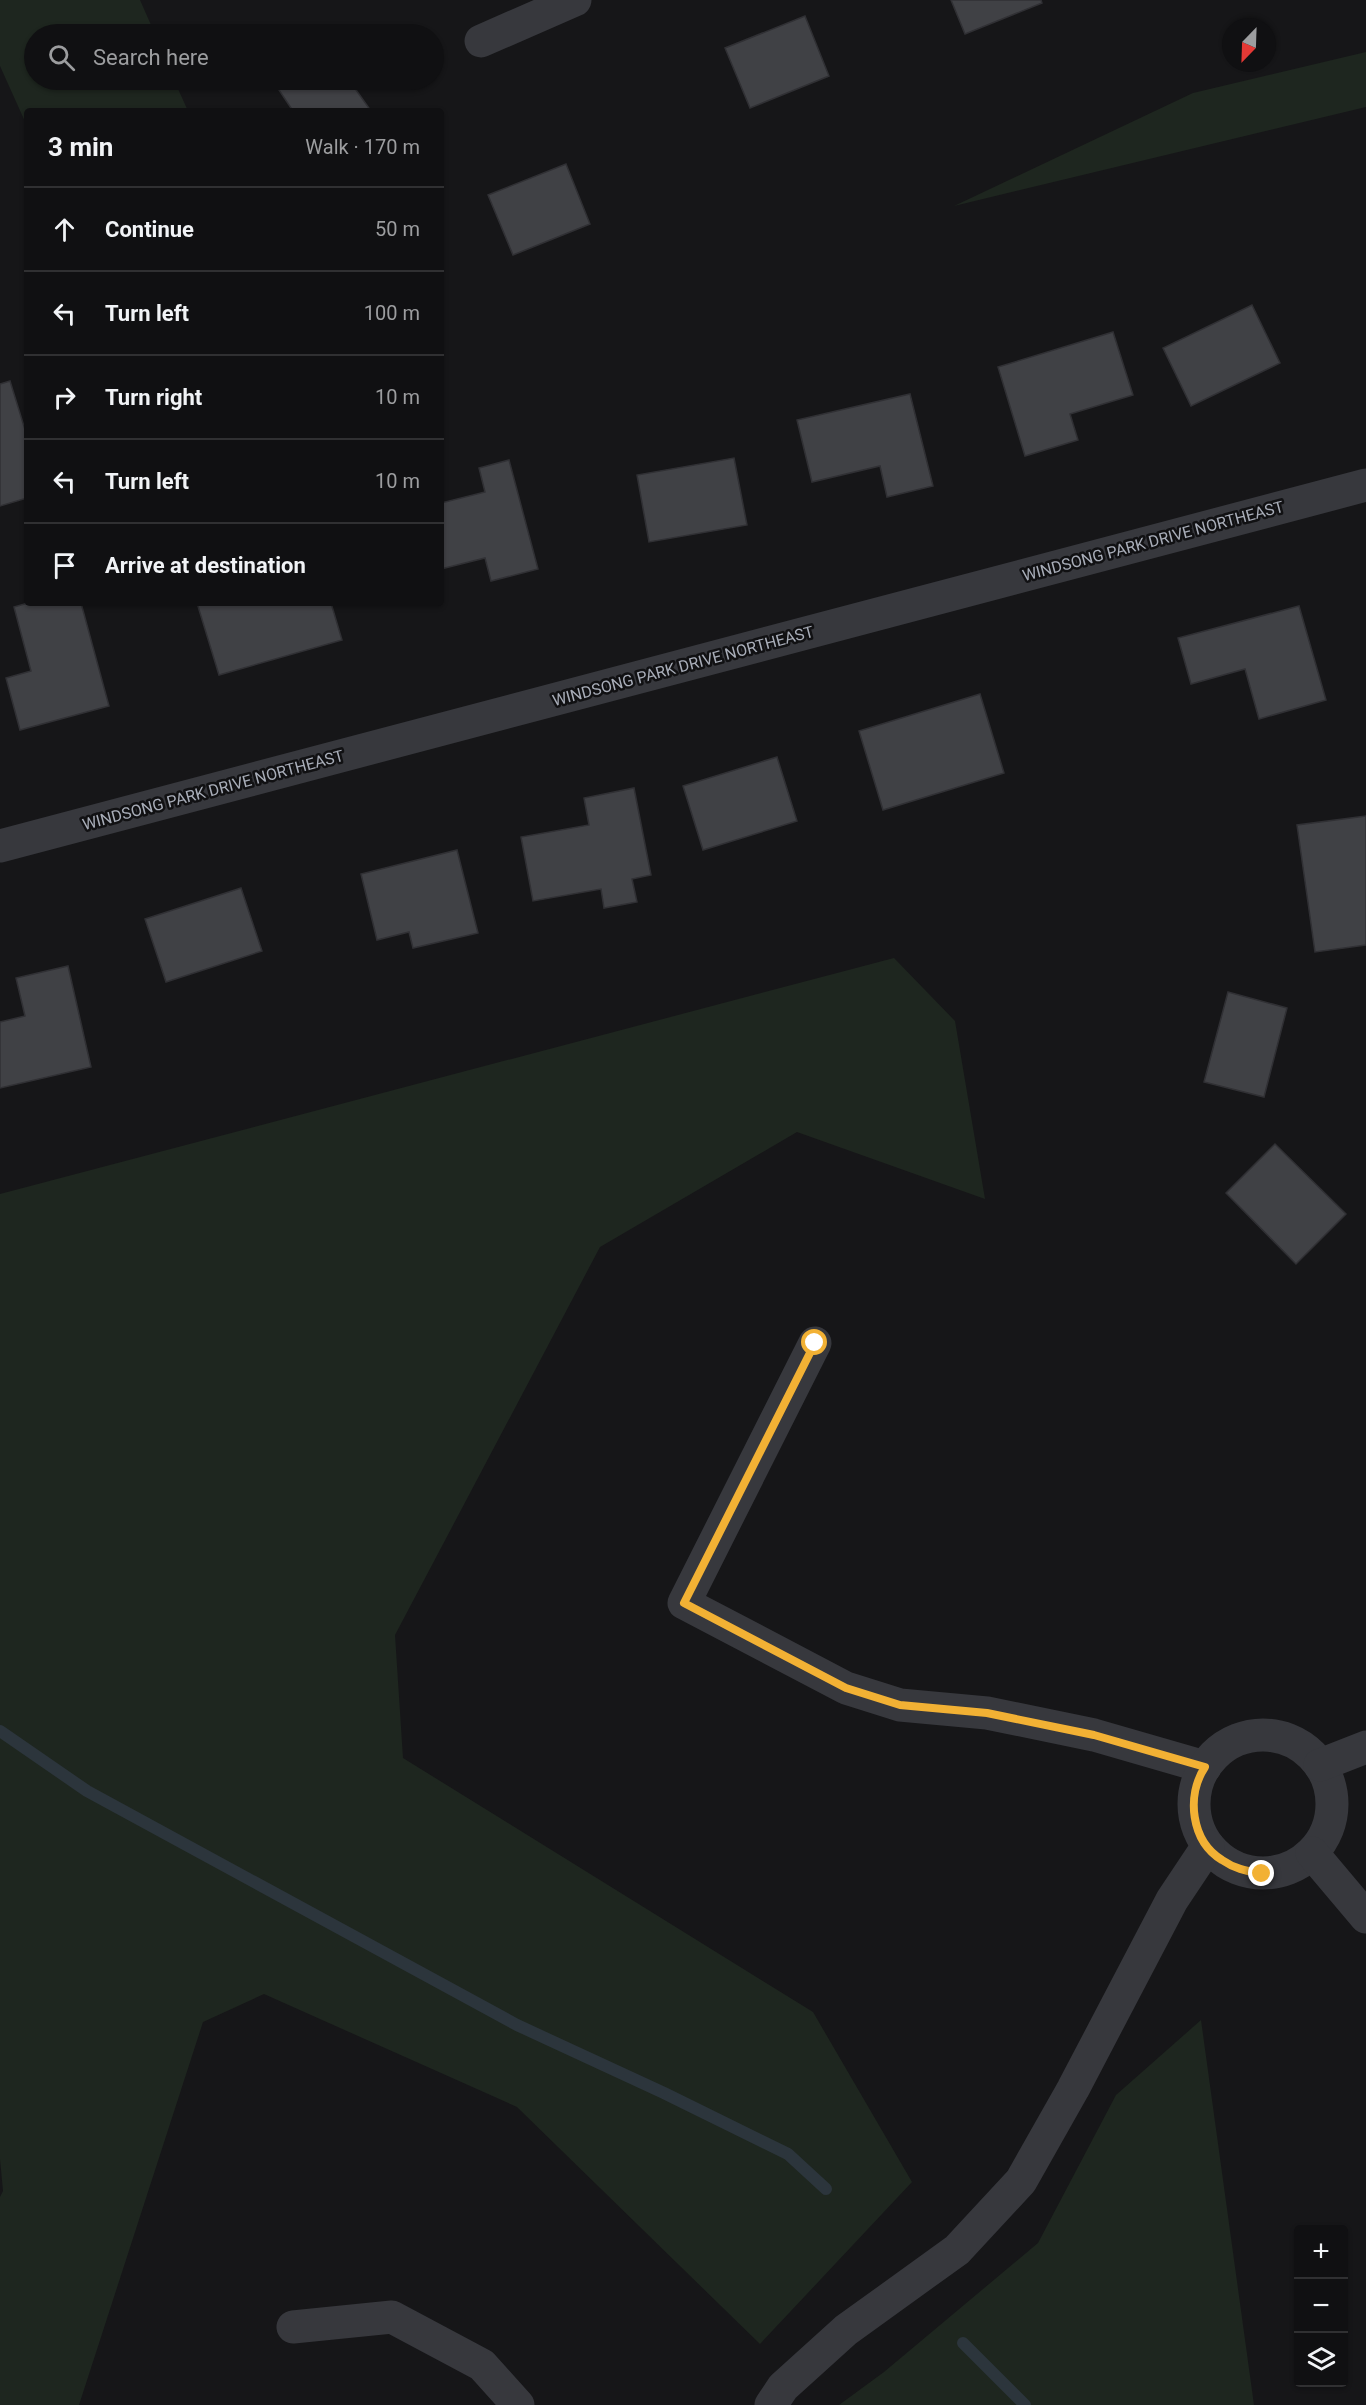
<!DOCTYPE html>
<html lang="en">
<head>
<meta charset="utf-8">
<style>
	body { margin:0; font-family:Roboto,sans-serif; background:#19191b; color:#f1f3f6 }
	.controls { position:absolute; right:18px; bottom:18px; display:grid; overflow:hidden; border-radius:6px; box-shadow:0 2px 4px #0004 }
	.controls button { width:54px; height:54px; display:grid; place-items:center; padding:0; border:0; border-bottom:2px solid #303032; background:#101012; color:#f1f3f6; font:30px sans-serif }
	.compass { position:absolute; left:1222px; top:18px; width:54px; height:54px; border-radius:50%; background:#101012; box-shadow:0 2px 4px #0004; rotate:203deg }
	.stop { position:absolute; width:18px; height:18px; margin:-14px; border:4px solid #f2b134; border-radius:50%; background:#fff }
	.stop.end { background:#f2b134; border-color:#fff; box-shadow:0 2px 6px #0008 }
	.list { margin:0; padding:0; list-style:none }
	h2 { display:flex; justify-content:space-between; align-items:center; height:78px; margin:0; padding:0 24px; font-size:26px }
	h2 small { font-size:20px; font-weight:400; color:#9c9d9f }
	.list li { display:grid; grid-template-columns:39px 1fr auto; gap:18px; align-items:center; box-sizing:border-box; height:84px; padding:0 24px; border-top:2px solid #303032 }
	.list b { display:block; font-size:22px; white-space:nowrap }
	.list em { font-size:20px; font-style:normal; color:#9c9d9f }
	.icon { flex:none; width:33px; height:33px; fill:none; stroke:currentColor; stroke-width:2; stroke-linecap:round; stroke-linejoin:round }
	.map { position:relative; flex:none; width:1366px; height:2405px; overflow:hidden }
	.search { position:absolute; background:#101012; box-shadow:0 2px 4px #0004; left:24px; top:24px; width:420px; height:66px; display:flex; align-items:center; gap:15px; box-sizing:border-box; padding:0 21px; border-radius:33px; color:#9c9d9f; font-size:22px }
	.panel { position:absolute; background:#101012; box-shadow:0 2px 4px #0004; left:24px; top:108px; width:420px; height:498px; border-radius:6px }
	.map>svg:first-child { display:block }
	.green { fill:#1e261f }
	.lines { fill:none; stroke-linecap:round; stroke-linejoin:round }
	.stream { stroke:#2c353c; stroke-width:12 }
	.building { fill:#404145; stroke:#303034; stroke-width:1.5 }
	.minor { stroke:#37383d; stroke-width:33 }
	.route { stroke:#f2b134; stroke-width:8 }
	.labels { text-anchor:middle; dominant-baseline:central; stroke-width:5; stroke-linejoin:round; paint-order:stroke }
	.street-label { font-size:16px; fill:#a8adb8; stroke:#111113 }
</style>
</head>
<body>
<div class="map">
<svg width="1366" height="2405" viewBox="0 0 1366 2405">
	<rect width="100%" height="100%" fill="#161618"/>
	<g class="green">
		<polygon points="0,0 140,0 155,34 34,34 34,80 174,80 188,111 27,111 27,126 0,66"/>
		<polygon points="1366,52 1366,107 954,206 1193,93"/>
		<polygon points="894,958 955,1021 985,1199 797,1132 600,1247 395,1635 403,1758 813,2012 912,2182 760,2344 517,2107 264,1994 203,2022 79,2405 0,2405 0,2197 3,2191 0,2159 0,1194"/>
		<polygon points="1201,2020 1254,2405 839,2405 884,2372 1038,2243 1116,2095"/>
	</g>
	<g class="lines">
		<g class="stream">
			<polyline points="0,1731 87,1791 517,2025 664,2093 788,2154 826,2189"/>
			<polyline points="963,2343 1025,2405"/>
		</g>
	</g>
	<g class="building">
		<polygon points="951,0 1041,0 1042,3 965,34"/>
		<polygon points="805,16 829,76 750,108 725,48"/>
		<polygon points="288,80 349,80 371,111 293,111 277,87"/>
		<polygon points="566,164 590,224 513,255 488,195"/>
		<polygon points="1252,305 1280,363 1191,406 1163,348"/>
		<polygon points="1113,332 1133,395 1070,414 1078,440 1025,456 998,367"/>
		<polygon points="10,381 27,436 27,498 0,506 0,384"/>
		<polygon points="910,394 933,486 887,497 880,466 812,482 797,420"/>
		<polygon points="734,458 747,525 649,542 637,475"/>
		<polygon points="509,460 538,569 491,581 485,558 441,569 441,503 485,492 479,468"/>
		<polygon points="28,603 81,603 109,706 20,730 6,678 31,671 14,607"/>
		<polygon points="197,603 331,603 342,640 219,675"/>
		<polygon points="1299,606 1326,700 1259,719 1245,669 1191,684 1178,638"/>
		<polygon points="980,694 1004,773 883,810 859,731"/>
		<polygon points="777,757 797,821 703,850 683,786"/>
		<polygon points="634,788 651,875 632,879 637,902 604,908 601,889 533,901 521,837 589,825 584,798"/>
		<polygon points="1366,816 1366,945 1315,952 1297,825"/>
		<polygon points="457,850 478,933 413,948 409,932 377,940 361,874"/>
		<polygon points="241,888 262,951 166,982 145,919"/>
		<polygon points="68,966 91,1067 0,1088 0,1022 25,1016 16,978"/>
		<polygon points="1228,992 1287,1008 1264,1097 1204,1082"/>
		<polygon points="1275,1144 1346,1214 1296,1264 1226,1193"/>
	</g>
	<g class="lines">
		<g class="minor">
			<polyline points="481,41 575,0"/>
			<polyline points="0,846 1366,485"/>
			<polyline points="815,1343 684,1603 846,1688 900,1705 987,1713 1094,1735 1205,1767"/>
			<circle cx="1263" cy="1804" r="69"/>
			<polyline points="1320,1765 1366,1747"/>
			<polyline points="1312,1853 1366,1917"/>
			<polyline points="293,2327 392,2317 482,2365 518,2405"/>
			<polyline points="771,2405 783,2387 846,2330 957,2250 1021,2181 1073,2089 1172,1900 1208,1846"/>
		</g>
	</g>
	<g class="lines">
		<path class="route" d="M815 1343 684 1603 846 1688 900 1705 987 1713 1094 1735 1205 1767C1186 1796 1191 1841 1222 1860 1235 1869 1247 1871 1262 1874"/>
	</g>
	<g class="labels">
		<g class="street-label">
			<text transform="translate(1153 541) rotate(-15)">WINDSONG PARK DRIVE NORTHEAST</text>
			<text transform="translate(683 666) rotate(-15)">WINDSONG PARK DRIVE NORTHEAST</text>
			<text transform="translate(213 790) rotate(-15)">WINDSONG PARK DRIVE NORTHEAST</text>
		</g>
	</g>
</svg>
<div class="controls">
<button>+</button>
<button>−</button>
<button><svg class="icon" aria-label="layers" viewBox="0 0 24 24"><path d="M12 4l9 5-9 5-9-5zM3 14l9 5 9-5"/></svg></button>
</div>
<svg class="compass" viewBox="-18 -18 36 36"><path d="M0-13l5 13h-10z" fill="#e53935"/><path d="M0 13l5-13h-10z" fill="#9c9d9f"/></svg>
<div class="stop" style="left:815px;top:1343px"></div>
<div class="stop end" style="left:1262px;top:1874px"></div>
<div class="search"><svg class="icon" aria-label="search" viewBox="0 0 24 24"><circle cx="10" cy="10" r="6"/><path d="M15 15l6 6"/></svg>Search here</div>
<section class="panel">
<h2>3 min<small>Walk · 170 m</small></h2>
<ul class="list">
<li><svg class="icon" aria-label="ahead" viewBox="0 0 24 24"><path d="M12 20V5M6 11l6-6 6 6"/></svg><div><b>Continue</b></div><em>50 m</em></li>
<li><svg class="icon" aria-label="left" viewBox="0 0 24 24"><path d="M17 20v-9H6M10 6l-5 5 5 5"/></svg><div><b>Turn left</b></div><em>100 m</em></li>
<li><svg class="icon" aria-label="right" viewBox="0 0 24 24"><path d="M7 20v-9h11M14 6l5 5-5 5"/></svg><div><b>Turn right</b></div><em>10 m</em></li>
<li><svg class="icon" aria-label="left" viewBox="0 0 24 24"><path d="M17 20v-9H6M10 6l-5 5 5 5"/></svg><div><b>Turn left</b></div><em>10 m</em></li>
<li><svg class="icon" aria-label="arrive" viewBox="0 0 24 24"><path d="M6 21V4h12l-3 4 3 4H6"/></svg><div><b>Arrive at destination</b></div></li>
</ul>
</section>
</div>
</body>
</html>
